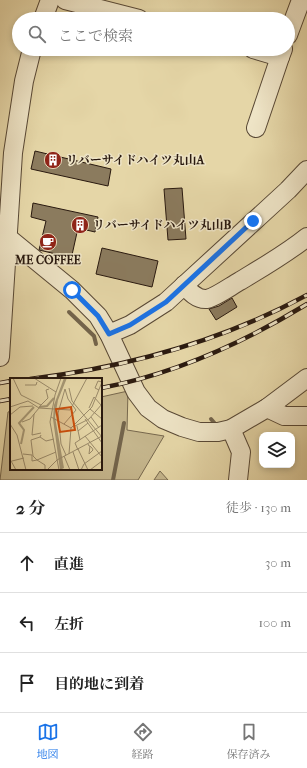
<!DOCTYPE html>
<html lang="ja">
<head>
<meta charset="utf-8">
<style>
	body { margin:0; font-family:"IM FELL French Canon","Noto Serif JP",serif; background:#f6f6f6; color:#222 }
	.controls { position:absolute; right:12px; bottom:12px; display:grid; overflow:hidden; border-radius:8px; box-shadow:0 2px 6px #0003 }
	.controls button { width:36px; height:36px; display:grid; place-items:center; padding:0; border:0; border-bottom:1px solid #e0e0e0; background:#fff; color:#222; font:20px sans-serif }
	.stop { position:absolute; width:12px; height:12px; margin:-9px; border:3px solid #1a73e8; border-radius:50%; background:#fff }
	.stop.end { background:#1a73e8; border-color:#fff; box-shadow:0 1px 4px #0008 }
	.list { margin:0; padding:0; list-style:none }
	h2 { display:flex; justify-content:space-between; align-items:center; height:52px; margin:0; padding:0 16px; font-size:17px }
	h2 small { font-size:13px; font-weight:400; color:#767676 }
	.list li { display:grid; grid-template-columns:26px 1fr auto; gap:12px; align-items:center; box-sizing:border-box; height:60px; padding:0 16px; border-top:1px solid #e0e0e0 }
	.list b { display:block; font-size:15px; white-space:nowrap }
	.list em { font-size:13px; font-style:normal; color:#767676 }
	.icon { flex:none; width:22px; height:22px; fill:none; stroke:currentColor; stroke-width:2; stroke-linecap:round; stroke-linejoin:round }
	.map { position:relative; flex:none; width:307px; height:480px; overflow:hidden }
	.search { position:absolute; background:#fff; box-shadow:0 2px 6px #0003; left:12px; right:12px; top:12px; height:44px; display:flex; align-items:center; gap:10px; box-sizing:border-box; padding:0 14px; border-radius:22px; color:#767676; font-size:15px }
	.sheet { height:232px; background:#fff }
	nav { display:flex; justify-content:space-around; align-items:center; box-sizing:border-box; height:56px; border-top:1px solid #e0e0e0; background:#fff; font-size:11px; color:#767676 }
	nav a { display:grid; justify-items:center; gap:2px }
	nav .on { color:#1a73e8 }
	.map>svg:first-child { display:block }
	.green { fill:#c5b68d; stroke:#77684e }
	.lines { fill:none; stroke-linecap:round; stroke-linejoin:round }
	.stream { stroke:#73644b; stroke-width:4 }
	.building { fill:#8b7b5e; stroke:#29190f }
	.minor-casing { stroke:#584835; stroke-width:20 }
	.minor { stroke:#eee4c6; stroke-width:18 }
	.rail-casing { stroke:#29190f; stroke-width:4.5 }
	.rail { stroke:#eee4c6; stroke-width:3; stroke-dasharray:9; stroke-linecap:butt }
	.route { stroke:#1a73e8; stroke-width:5 }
	.labels { text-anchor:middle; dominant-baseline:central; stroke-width:3; stroke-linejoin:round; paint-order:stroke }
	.poi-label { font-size:12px; font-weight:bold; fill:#29190f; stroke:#eee4c6; text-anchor:start }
	.inset-river { fill:none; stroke:#a59673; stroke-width:2 }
	.inset-road { fill:none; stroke:#9a8a6a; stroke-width:1 }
	.view { fill:#cb4f0c; fill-opacity:0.15; stroke:#cb4f0c; stroke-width:2 }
	.inset-edge { fill:none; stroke:#29190f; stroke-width:2 }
</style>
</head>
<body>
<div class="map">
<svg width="307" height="480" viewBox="0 0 307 480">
	<rect width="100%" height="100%" fill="#e5d6a7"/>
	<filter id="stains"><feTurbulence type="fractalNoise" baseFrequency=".005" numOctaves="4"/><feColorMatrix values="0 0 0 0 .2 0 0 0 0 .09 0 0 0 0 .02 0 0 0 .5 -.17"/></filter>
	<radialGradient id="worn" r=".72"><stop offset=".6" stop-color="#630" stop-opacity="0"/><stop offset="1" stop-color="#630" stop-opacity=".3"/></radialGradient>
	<g class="green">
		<polygon points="128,391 127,430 164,436 138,480 0,480 8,412 11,411 11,469 101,469 101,397"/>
		<polygon points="160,471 168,480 154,480"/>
	</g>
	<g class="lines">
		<g class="stream">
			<polyline points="69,312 94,336 96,344"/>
			<polyline points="211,419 217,426"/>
			<polyline points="113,480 124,423"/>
		</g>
	</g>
	<g class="building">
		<polygon points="35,151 111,169 108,186 31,169"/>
		<polygon points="182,188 186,239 168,240 164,189"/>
		<polygon points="33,203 98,217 95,232 78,228 70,264 54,260 56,254 39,250 46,221 31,217"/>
		<polygon points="102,248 158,261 152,287 96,274"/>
		<polygon points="232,298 237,307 216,320 209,309 219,306"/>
	</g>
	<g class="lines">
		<defs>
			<g id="minor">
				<polyline points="65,0 139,19"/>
				<polyline points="43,19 50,0"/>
				<polyline points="288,35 301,0"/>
				<polyline points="253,49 280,57 283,49"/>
				<polyline points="256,128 280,57"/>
				<polyline points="0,231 72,290 98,316 109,334 136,392 148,408 163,419 182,427 199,432 218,432 231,429 267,408 307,378"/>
				<path d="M184 285C190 292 197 300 207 299 216 297 231 286 240 281 263 267 286 254 307 237"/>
				<polyline points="109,334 130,325 166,302 288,190 307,170"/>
				<polyline points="0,357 13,153 24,81 32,49"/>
				<polyline points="267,408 284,416 307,416"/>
				<polyline points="231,429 241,452 238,480"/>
			</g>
		</defs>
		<use href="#minor" class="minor-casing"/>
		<use href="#minor" class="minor"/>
		<defs>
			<g id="rail">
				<path d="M30 379C128 367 220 342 307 295"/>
				<polyline points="0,383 11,381"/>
				<path d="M101 388C175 374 243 343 307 304"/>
				<polyline points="0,401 11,399"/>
			</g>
		</defs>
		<use href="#rail" class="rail-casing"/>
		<use href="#rail" class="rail"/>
	</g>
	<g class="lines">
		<polyline class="route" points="72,290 98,316 109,334 130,325 166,302 253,221"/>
	</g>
	<defs>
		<symbol id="building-disc" viewBox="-11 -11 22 22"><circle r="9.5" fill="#8f2418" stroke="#eee4c6"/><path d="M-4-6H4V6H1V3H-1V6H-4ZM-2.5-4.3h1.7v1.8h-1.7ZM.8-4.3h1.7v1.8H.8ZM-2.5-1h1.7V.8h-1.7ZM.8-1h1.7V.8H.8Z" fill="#fff"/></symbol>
		<symbol id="cafe-disc" viewBox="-11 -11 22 22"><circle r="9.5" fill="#8f2418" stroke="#eee4c6"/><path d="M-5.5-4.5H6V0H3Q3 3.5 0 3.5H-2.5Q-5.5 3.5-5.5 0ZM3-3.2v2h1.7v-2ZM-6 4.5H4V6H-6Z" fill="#fff"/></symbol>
	</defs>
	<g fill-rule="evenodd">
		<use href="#building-disc" x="43" y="150" width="20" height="20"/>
		<use href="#building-disc" x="70" y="215" width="20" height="20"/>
		<use href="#cafe-disc" x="38" y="232" width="20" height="20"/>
	</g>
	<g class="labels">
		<g class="poi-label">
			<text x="66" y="160">リバーサイドハイツ丸山A</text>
			<text x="93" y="225">リバーサイドハイツ丸山B</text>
			<text x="48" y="260" text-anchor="middle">ME COFFEE</text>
		</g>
	</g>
	<g transform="translate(10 378)">
		<rect width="92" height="92" fill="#e5d6a7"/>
		<path d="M54 0H57L48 22 45 39 54 90 50 92 43 41 44 27Z" fill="#a59673"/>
		<path class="inset-river" d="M29 29 37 28 44 20M11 66 14 52 9 45 24 29"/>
		<path class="inset-road" d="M3 0 11 17 31 27 29 30M24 0 46 14M15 7H26L27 4M59 10 62 23 92 59M89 12 85 10 88 3 92 4M31 27 38 20 36 12 39 11M0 29 18 23 29 30 60 32 77 0M79 30 84 19 91 27M80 31 92 41M24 36 22 57 31 55M0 37 10 29 23 28M41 39 61 50 82 29 92 4M81 39 89 50M75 41 92 65M12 44 20 41 29 30M0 46 7 57 16 92M54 46 66 32 58 21 55 11 48 35 51 66 56 77M67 48 70 62M63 49 79 41 92 26M68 53 78 45M31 57 30 59 36 63 44 61M75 58 92 79M78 66 79 68H80L82 70 83 72 79 76 80 68M68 71 78 92M68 72 65 65 92 47M63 74 69 92M13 76 22 77V83L27 82 23 78 21 62 30 59M59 76 61 50M54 78 60 92M0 81 6 92M2 83 14 80M35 92V87L27 82 46 74M37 92 47 82 92 58M49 92 40 44 45 17 51 0M71 92 74 86 92 73M80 92 92 83"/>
		<path class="view" d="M61 29 65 52 50 54 46 31Z"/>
		<rect width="92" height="92" class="inset-edge"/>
	</g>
	<rect width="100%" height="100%" filter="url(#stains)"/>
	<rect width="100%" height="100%" fill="url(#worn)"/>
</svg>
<div class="controls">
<button><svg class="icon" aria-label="layers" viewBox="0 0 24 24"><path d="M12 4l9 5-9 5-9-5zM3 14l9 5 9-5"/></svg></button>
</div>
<div class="stop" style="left:72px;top:290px"></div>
<div class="stop end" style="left:253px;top:221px"></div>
<div class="search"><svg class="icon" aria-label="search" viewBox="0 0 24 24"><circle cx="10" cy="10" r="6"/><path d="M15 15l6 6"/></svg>ここで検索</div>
</div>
<section class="sheet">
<h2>2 分<small>徒歩 · 130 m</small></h2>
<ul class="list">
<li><svg class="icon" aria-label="ahead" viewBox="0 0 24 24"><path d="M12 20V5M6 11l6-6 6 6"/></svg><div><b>直進</b></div><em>30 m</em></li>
<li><svg class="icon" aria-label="left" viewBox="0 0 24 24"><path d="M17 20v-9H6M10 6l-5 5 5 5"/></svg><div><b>左折</b></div><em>100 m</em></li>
<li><svg class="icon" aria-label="arrive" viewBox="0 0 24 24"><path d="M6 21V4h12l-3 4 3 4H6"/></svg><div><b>目的地に到着</b></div></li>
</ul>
</section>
<nav>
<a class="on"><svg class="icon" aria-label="map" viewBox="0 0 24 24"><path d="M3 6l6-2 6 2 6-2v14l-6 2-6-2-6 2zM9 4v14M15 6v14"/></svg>地図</a>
<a><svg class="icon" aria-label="directions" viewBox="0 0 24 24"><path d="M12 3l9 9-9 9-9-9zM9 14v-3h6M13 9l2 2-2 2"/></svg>経路</a>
<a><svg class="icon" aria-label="saved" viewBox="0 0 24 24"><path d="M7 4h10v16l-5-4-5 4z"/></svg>保存済み</a>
</nav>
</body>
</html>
